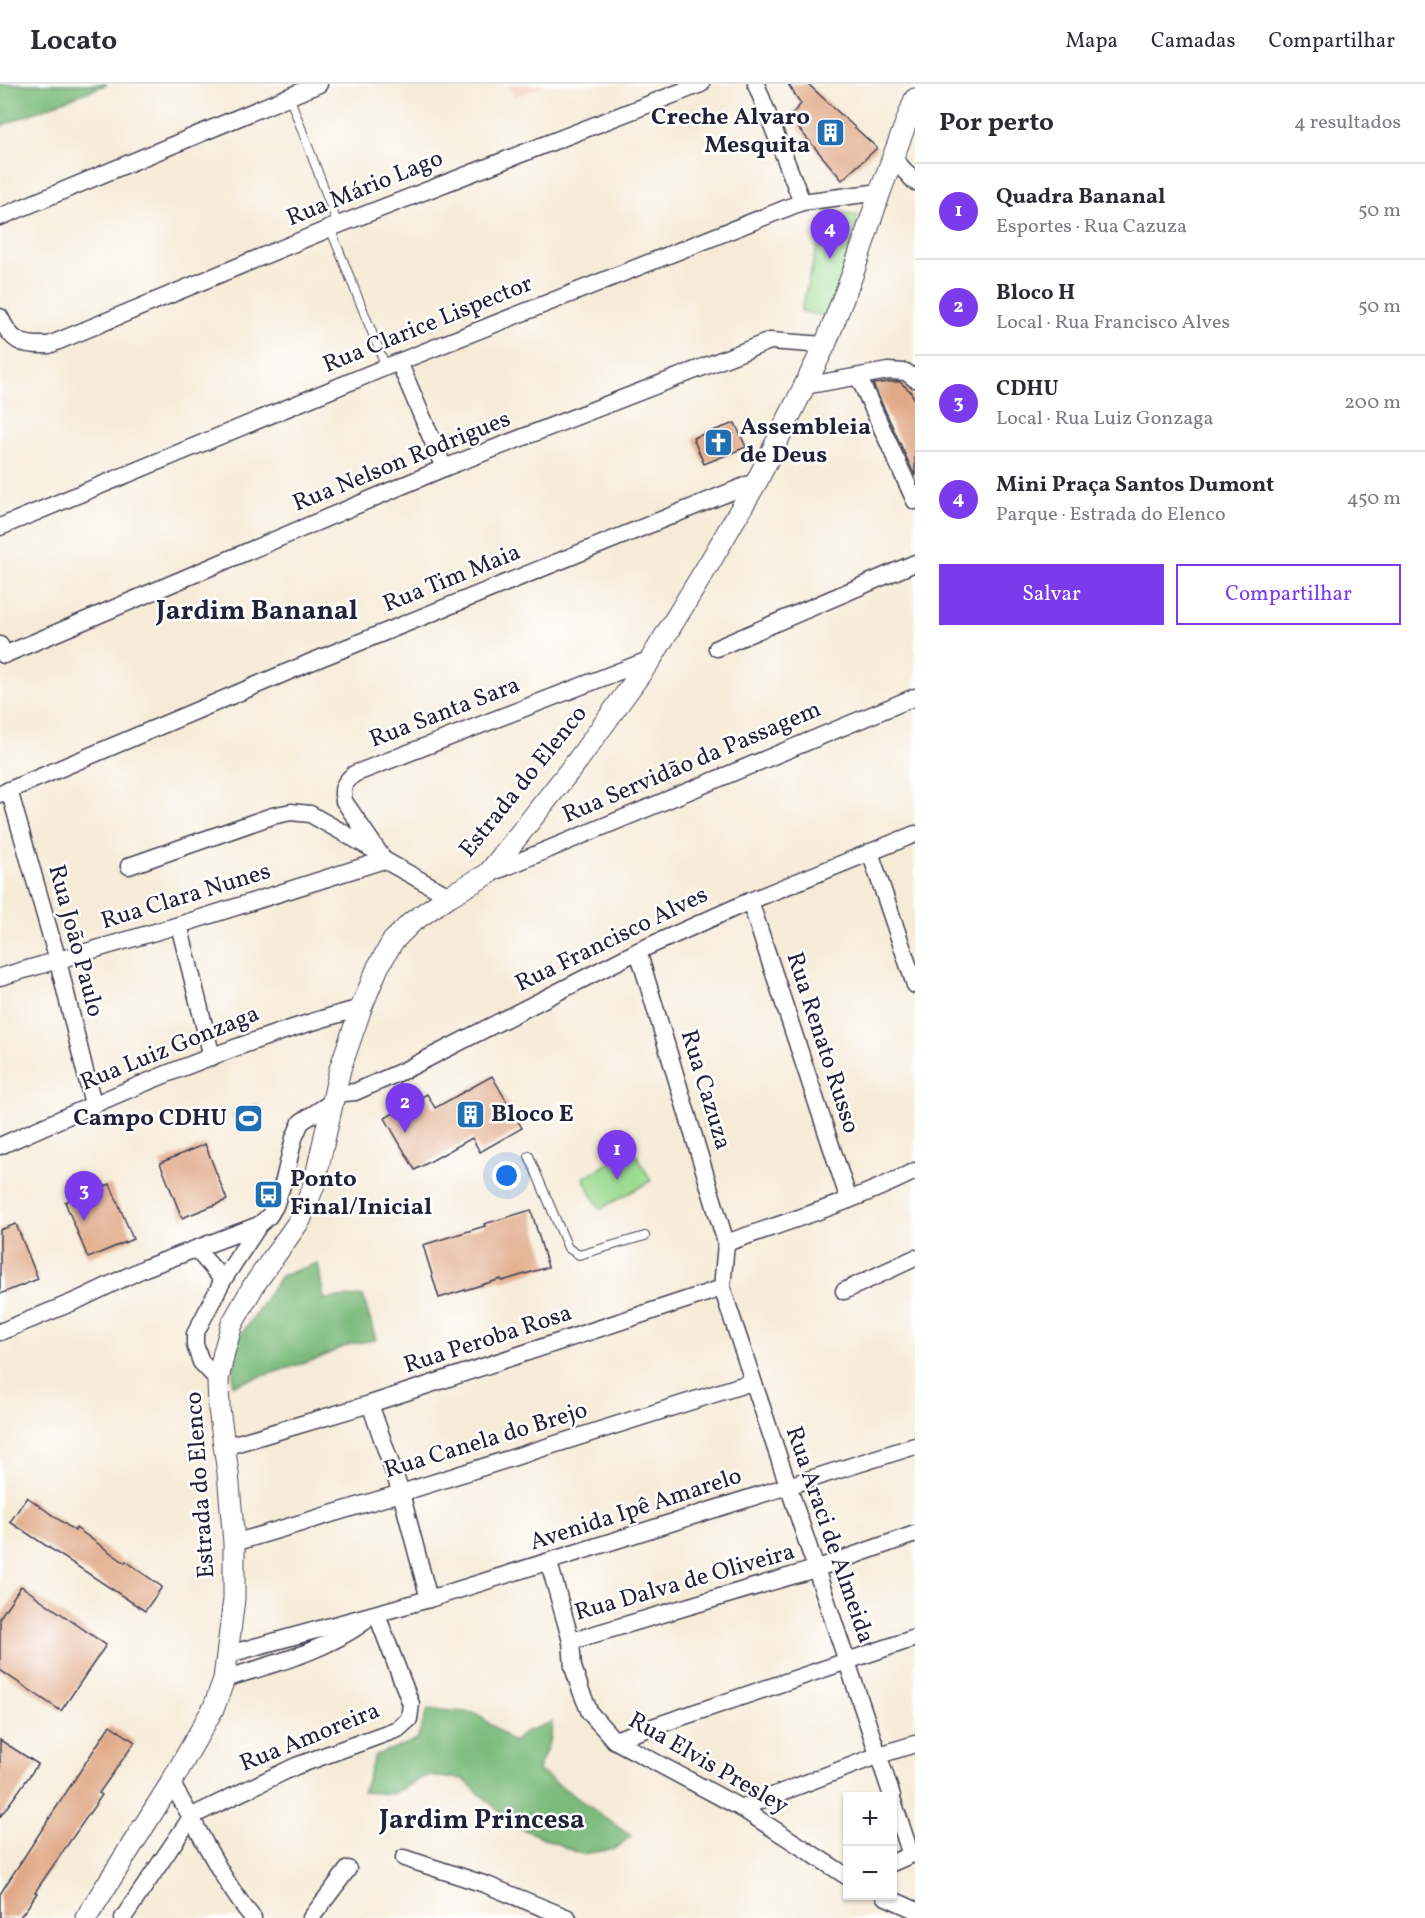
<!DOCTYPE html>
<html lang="pt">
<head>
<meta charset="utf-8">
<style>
	body { margin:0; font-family:Vollkorn,serif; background:#f2f2f3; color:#2b2b33 }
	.controls { position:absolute; right:18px; bottom:18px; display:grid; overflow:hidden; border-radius:0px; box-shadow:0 2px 4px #0004 }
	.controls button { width:54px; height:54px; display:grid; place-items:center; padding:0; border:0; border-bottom:2px solid #e1e1e2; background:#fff; color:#2b2b33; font:30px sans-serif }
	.you { position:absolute; left:507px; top:1092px; width:21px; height:21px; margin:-15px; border:4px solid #fff; border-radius:50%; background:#1a73e8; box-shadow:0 0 0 9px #1a73e833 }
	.badge { display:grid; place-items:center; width:39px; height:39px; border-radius:50%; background:#7c3aed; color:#fff; font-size:20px; font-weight:700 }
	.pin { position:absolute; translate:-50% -50px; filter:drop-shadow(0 2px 3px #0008) }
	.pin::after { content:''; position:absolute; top:32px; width:21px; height:18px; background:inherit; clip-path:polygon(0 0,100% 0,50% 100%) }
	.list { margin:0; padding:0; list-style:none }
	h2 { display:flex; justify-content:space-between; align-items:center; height:78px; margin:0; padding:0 24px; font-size:26px }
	h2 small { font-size:20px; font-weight:400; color:#7c7c81 }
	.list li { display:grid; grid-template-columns:39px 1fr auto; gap:18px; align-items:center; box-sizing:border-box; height:96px; padding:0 24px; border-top:2px solid #e1e1e2 }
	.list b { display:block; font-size:22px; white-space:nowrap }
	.list p { margin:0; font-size:20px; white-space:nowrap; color:#7c7c81 }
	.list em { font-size:20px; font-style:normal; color:#7c7c81 }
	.actions { display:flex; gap:12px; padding:18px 24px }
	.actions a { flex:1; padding:14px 0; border:2px solid #7c3aed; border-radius:0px; text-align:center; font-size:21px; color:#7c3aed }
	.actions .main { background:#7c3aed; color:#fff }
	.map { position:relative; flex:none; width:915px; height:1834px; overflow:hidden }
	header { display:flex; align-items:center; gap:36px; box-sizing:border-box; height:84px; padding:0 30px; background:#fff; border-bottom:2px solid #e1e1e2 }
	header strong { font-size:28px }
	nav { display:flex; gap:33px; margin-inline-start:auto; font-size:21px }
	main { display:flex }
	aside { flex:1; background:#fff }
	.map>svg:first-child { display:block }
	.built { fill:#f5d3c2 }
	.green { fill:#9bdb91; stroke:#5e7e66; stroke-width:1.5 }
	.forest { fill:#7cbb7b; stroke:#4f6e5b; stroke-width:1.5 }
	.building { fill:#e0a987 }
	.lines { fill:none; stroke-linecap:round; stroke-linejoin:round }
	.service-casing { stroke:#424052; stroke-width:10 }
	.minor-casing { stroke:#424052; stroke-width:19 }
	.tertiary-casing { stroke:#424052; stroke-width:23 }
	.service { stroke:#fff; stroke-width:8 }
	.minor { stroke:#fff; stroke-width:16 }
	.tertiary { stroke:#fff; stroke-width:21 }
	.labels { text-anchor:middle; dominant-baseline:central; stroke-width:5; stroke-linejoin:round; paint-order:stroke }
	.poi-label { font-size:24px; font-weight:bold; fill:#22223b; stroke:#fff; text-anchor:start }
	.street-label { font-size:24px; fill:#22223b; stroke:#fff }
	.quarter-label { font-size:27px; font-weight:bold; fill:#22223b; stroke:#fff }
</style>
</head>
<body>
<header>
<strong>Locato</strong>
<nav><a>Mapa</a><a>Camadas</a><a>Compartilhar</a></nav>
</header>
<main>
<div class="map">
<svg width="915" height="1834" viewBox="0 0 915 1834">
	<rect width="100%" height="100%" fill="#fff"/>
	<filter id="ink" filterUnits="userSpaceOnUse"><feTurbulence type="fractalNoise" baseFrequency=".0167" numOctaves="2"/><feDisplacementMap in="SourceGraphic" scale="12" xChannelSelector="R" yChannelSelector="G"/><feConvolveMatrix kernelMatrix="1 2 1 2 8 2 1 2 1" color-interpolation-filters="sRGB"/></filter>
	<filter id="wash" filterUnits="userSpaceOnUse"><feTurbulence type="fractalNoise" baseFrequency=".008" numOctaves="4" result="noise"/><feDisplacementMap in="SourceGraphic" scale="24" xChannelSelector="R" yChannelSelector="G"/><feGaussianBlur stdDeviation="1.35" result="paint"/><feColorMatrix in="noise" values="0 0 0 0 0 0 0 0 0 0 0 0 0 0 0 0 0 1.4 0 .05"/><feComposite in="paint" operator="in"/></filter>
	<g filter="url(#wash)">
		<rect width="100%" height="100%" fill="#f6ebd7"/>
		<polygon class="built" points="509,0 548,0 514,13"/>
		<g class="green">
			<polygon points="827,124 858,132 836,218 826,233 801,227"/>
			<polygon points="257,1021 264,1039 239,1047 233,1031"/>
			<polygon points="633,1065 651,1097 600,1125 583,1094"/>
		</g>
		<g class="forest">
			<polygon points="0,0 107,0 0,42"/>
			<polygon points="318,1179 324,1215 363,1212 376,1256 350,1260 317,1275 233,1301 234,1261 281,1192"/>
			<polygon points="428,1625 476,1629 513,1658 527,1647 552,1638 551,1654 538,1686 631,1752 615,1765 581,1770 516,1742 463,1695 425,1692 392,1710 363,1708 375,1671 417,1656"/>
		</g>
		<g id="blocks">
			<g class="building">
				<polygon points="788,0 808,0 877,64 842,96 789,33 801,20"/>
				<polygon points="889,298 900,298 910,307 915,316 915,392 873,300"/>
				<polygon points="735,339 746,363 704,380 693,354"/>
				<polygon points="492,992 522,1044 480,1068 472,1054 415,1086 385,1034 427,1010 435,1024"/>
				<polygon points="205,1060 227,1116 182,1134 160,1079"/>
				<polygon points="110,1100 133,1155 88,1174 65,1118"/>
				<polygon points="531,1126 548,1183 502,1197 501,1195 439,1214 423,1161 485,1142 484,1140"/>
				<polygon points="16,1140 38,1195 0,1210 0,1146"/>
				<polygon points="27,1413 75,1447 76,1444 125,1479 126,1477 162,1503 145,1527 10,1438"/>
				<polygon points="21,1502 106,1561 61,1627 0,1586 0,1533"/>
				<polygon points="110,1641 135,1658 99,1709 102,1711 35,1808 37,1809 27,1824 19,1834 0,1834 0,1810"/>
				<polygon points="0,1656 38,1680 0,1733"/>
			</g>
		</g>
	</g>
	<g filter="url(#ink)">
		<use href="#blocks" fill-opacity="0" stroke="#424052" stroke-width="1.5"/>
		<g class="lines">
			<defs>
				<g id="service">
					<polyline points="289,12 338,141"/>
					<polyline points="330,144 386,283"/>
					<polyline points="529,1072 568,1164 579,1171 645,1152"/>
				</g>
				<g id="minor">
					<polyline points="756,0 802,118"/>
					<polyline points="893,74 915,98"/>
					<polyline points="0,133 319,0"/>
					<path d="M0 233C12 259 22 262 49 261L338 141 701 0"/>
					<polyline points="399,278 444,384"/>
					<polyline points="859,294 915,417"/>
					<polyline points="804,302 888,287 906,288 915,295"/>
					<polyline points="0,443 386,283 802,118 880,108"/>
					<polyline points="0,561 4,571 444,384 770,257 825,261"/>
					<polyline points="717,564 915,479"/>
					<polyline points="9,706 58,877 93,1020"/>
					<polyline points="0,710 311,578 757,397"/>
					<polyline points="870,768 915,901"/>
					<polyline points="129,782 272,732 291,728 310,730 374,766"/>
					<polyline points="489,790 915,613"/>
					<path d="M449 812 384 776 344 717C341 704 344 699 354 690L651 575"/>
					<polyline points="750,817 849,1116"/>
					<polyline points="179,841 212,973"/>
					<polyline points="0,893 179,841 384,776"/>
					<polyline points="334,1010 355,1008 405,986 638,867 750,817 915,750"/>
					<path d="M0 1062C118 1009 236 957 361 924"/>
					<path d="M726 1159C789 1137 855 1117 915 1087"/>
					<polyline points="196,1165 223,1196"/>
					<polyline points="722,1204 892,1712"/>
					<polyline points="844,1207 915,1174"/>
					<polyline points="0,1248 78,1216 145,1184 259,1141"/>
					<polyline points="218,1296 201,1278 195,1261 195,1250 223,1196 259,1141 269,1132 275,1122 284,1096 294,1054 301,1038 332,1018"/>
					<polyline points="370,1320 401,1409 429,1515"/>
					<polyline points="224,1363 370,1320 722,1204 726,1159 638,867"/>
					<polyline points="234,1459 401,1409 752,1298"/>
					<polyline points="549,1479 571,1557 573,1583 581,1607 590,1629 614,1656 741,1724 848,1793"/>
					<polyline points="571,1557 815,1485 915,1450"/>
					<polyline points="229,1570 429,1515 915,1362"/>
					<path d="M224 1595C273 1580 323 1568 364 1538"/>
					<polyline points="614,1656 915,1554"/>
					<path d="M171 1699C199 1743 219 1794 253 1834"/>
					<polyline points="892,1714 911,1771"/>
					<polyline points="741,1724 879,1671 915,1660"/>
					<polyline points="404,1774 487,1801 568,1834"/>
					<polyline points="892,1779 915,1769"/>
					<polyline points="884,1812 915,1826"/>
					<polyline points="123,1834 192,1732 296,1682 398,1645 409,1635 411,1620 377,1531"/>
					<polyline points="311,1834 348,1785"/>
				</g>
				<polyline id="tertiary" points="86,1834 171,1699 214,1623 224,1595 234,1515 234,1459 228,1389 219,1325 218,1296 224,1268 232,1240 254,1201 300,1136 314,1101 340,985 361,924 378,883 393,857 412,838 449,812 488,790 578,676 651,575 710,478 757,397 825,261 853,189 880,108 915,15"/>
			</defs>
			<use href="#service" class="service-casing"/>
			<use href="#minor" class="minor-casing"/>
			<use href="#tertiary" class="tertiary-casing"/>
			<use href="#service" class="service"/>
			<use href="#minor" class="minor"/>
			<use href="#tertiary" class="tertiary"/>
		</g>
	</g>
	<defs>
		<symbol id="building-square" viewBox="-11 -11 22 22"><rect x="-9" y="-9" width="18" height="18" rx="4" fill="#1f6fb2" stroke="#fff"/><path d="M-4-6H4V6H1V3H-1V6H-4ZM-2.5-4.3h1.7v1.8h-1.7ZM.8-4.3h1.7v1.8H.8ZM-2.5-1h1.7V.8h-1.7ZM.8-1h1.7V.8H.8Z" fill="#fff"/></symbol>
		<symbol id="church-square" viewBox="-11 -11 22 22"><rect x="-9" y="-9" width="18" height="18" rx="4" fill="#1f6fb2" stroke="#fff"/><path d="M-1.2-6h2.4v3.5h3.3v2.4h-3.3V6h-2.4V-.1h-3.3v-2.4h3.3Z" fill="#fff"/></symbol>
		<symbol id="stadium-square" viewBox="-11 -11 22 22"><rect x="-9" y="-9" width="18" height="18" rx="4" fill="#1f6fb2" stroke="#fff"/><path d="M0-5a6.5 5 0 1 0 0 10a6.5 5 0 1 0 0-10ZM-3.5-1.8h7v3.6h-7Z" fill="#fff"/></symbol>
		<symbol id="bus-square" viewBox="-11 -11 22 22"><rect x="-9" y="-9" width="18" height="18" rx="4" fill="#1f6fb2" stroke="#fff"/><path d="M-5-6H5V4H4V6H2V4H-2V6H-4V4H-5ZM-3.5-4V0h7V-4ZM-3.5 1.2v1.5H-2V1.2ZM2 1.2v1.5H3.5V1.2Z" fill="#fff"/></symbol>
	</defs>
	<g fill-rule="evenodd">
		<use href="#building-square" x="814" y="32" width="33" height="33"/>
		<use href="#church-square" x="702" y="342" width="33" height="33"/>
		<use href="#building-square" x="454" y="1014" width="33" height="33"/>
		<use href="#stadium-square" x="232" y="1018" width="33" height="33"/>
		<use href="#bus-square" x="252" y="1094" width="33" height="33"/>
	</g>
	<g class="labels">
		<g class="poi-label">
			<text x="810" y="34" text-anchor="end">Creche Alvaro<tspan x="810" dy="28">Mesquita</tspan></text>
			<text x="740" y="344">Assembleia<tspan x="740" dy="28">de Deus</tspan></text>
			<text x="491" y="1031">Bloco E</text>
			<text x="227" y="1035" text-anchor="end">Campo CDHU</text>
			<text x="290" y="1096">Ponto<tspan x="290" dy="28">Final/Inicial</tspan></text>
		</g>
		<g class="street-label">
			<text transform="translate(365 105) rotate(-22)">Rua Mário Lago</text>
			<text transform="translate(428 241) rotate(-22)">Rua Clarice Lispector</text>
			<text transform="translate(402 378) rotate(-22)">Rua Nelson Rodrigues</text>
			<text transform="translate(452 495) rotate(-22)">Rua Tim Maia</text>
			<text transform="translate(445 629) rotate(-21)">Rua Santa Sara</text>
			<text transform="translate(692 679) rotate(-23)">Rua Servidão da Passagem</text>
			<text transform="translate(524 698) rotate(-51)">Estrada do Elenco</text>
			<text transform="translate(186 813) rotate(-17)">Rua Clara Nunes</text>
			<text transform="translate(612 856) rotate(-26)">Rua Francisco Alves</text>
			<text transform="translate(75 857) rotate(75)">Rua João Paulo</text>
			<text transform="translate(822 959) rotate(72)">Rua Renato Russo</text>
			<text transform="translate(170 965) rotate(-22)">Rua Luiz Gonzaga</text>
			<text transform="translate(705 1006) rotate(73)">Rua Cazuza</text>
			<text transform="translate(488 1256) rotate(-18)">Rua Peroba Rosa</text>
			<text transform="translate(486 1357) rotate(-17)">Rua Canela do Brejo</text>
			<text transform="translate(201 1401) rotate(-94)">Estrada do Elenco</text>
			<text transform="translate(636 1426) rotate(-18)">Avenida Ipê Amarelo</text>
			<text transform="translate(829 1451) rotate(71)">Rua Araci de Almeida</text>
			<text transform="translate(685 1499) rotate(-16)">Rua Dalva de Oliveira</text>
			<text transform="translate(310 1654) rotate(-22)">Rua Amoreira</text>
			<text transform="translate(708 1680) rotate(30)">Rua Elvis Presley</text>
		</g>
		<g class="quarter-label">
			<text x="257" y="528">Jardim Bananal</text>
			<text x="482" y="1737">Jardim Princesa</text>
		</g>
	</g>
</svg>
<div class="controls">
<button>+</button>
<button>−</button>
</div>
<div class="you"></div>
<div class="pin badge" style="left:617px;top:1096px">1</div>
<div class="pin badge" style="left:405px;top:1049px">2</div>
<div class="pin badge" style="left:84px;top:1137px">3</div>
<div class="pin badge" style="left:830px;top:175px">4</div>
</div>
<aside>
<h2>Por perto<small>4 resultados</small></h2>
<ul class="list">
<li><span class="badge">1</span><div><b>Quadra Bananal</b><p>Esportes · Rua Cazuza</p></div><em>50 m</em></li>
<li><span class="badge">2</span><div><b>Bloco H</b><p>Local · Rua Francisco Alves</p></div><em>50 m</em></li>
<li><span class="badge">3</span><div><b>CDHU</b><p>Local · Rua Luiz Gonzaga</p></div><em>200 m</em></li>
<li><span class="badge">4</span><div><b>Mini Praça Santos Dumont</b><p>Parque · Estrada do Elenco</p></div><em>450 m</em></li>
</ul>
<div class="actions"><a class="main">Salvar</a><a>Compartilhar</a></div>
</aside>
</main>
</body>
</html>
